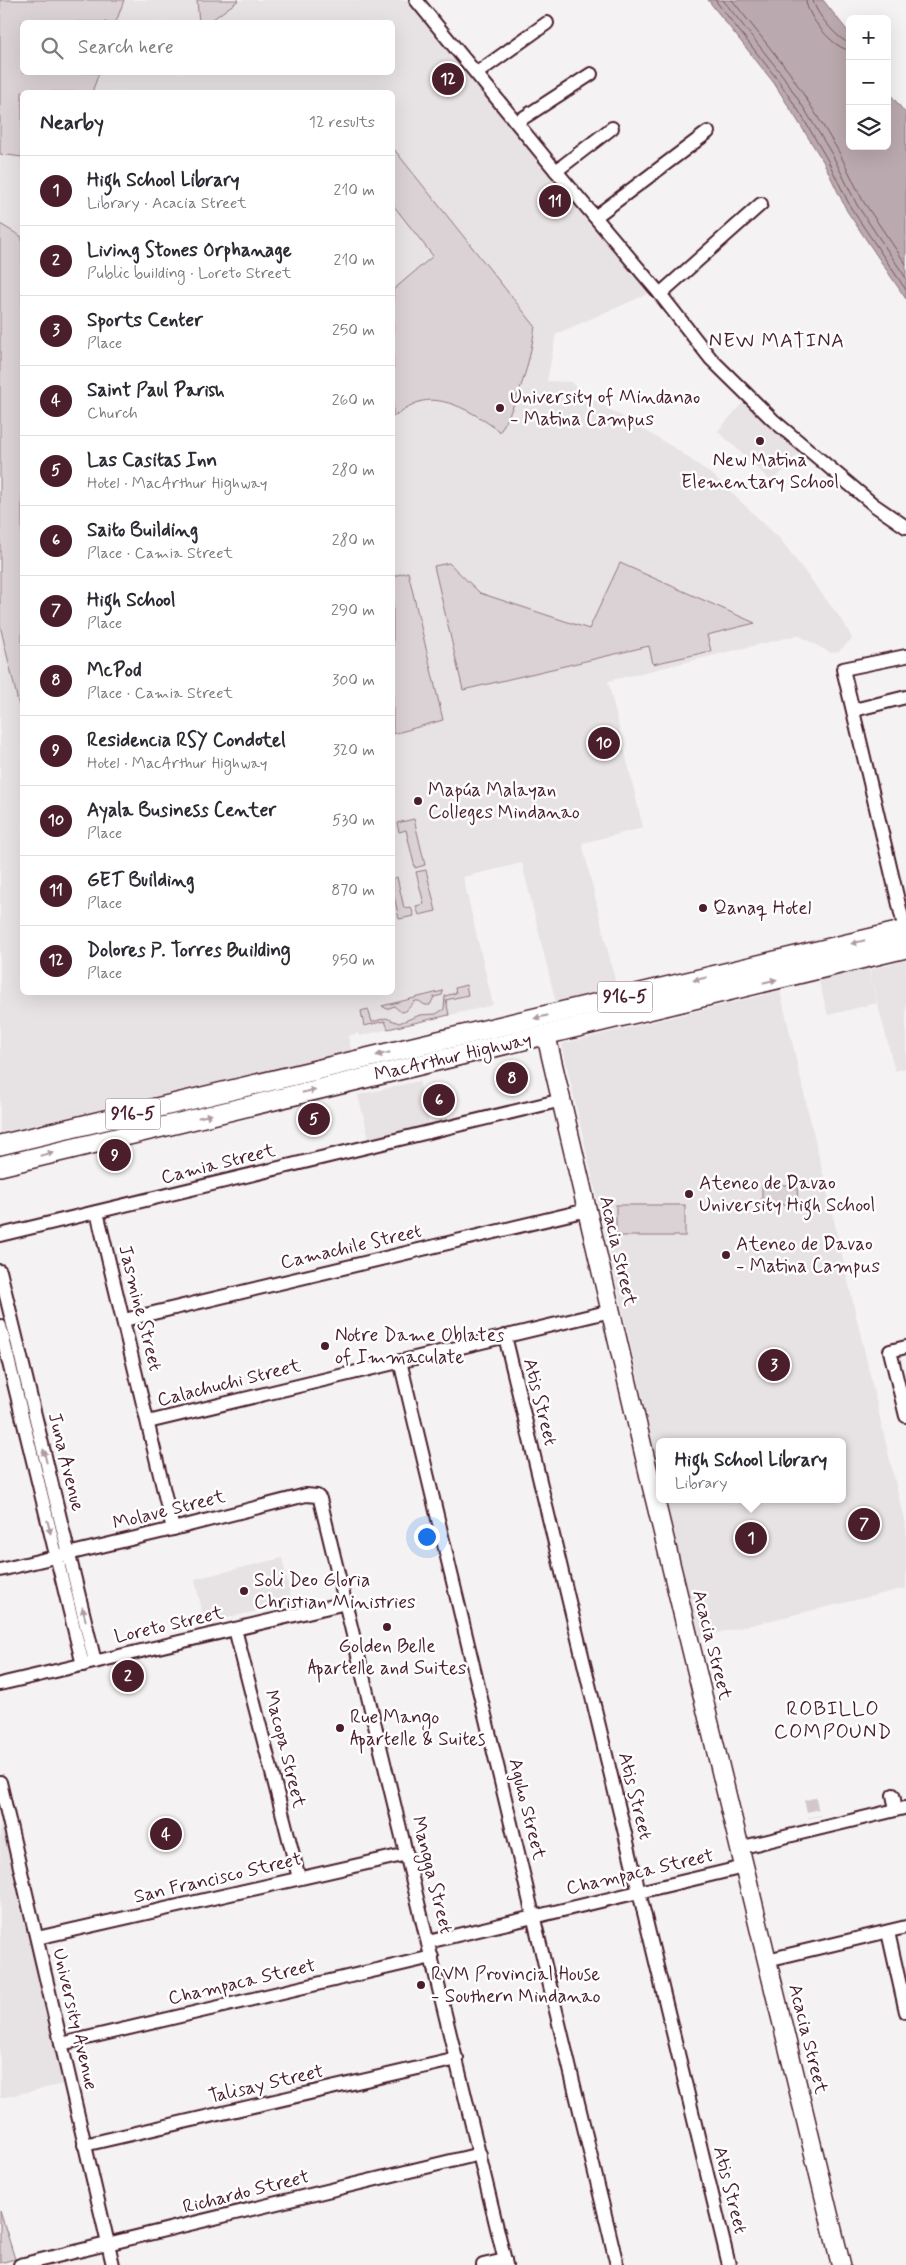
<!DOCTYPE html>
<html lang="en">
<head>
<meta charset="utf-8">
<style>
	body { margin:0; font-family:Mynerve,sans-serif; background:#f7f7f7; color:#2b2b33 }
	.controls { position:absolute; right:15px; top:15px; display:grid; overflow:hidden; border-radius:8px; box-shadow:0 5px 20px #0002 }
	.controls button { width:45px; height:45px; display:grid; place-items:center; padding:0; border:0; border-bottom:1px solid #e1e1e2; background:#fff; color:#2b2b33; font:25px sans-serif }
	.you { position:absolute; left:426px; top:1536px; width:18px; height:18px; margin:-12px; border:4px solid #fff; border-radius:50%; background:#1a73e8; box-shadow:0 0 0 8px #1a73e833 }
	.badge { display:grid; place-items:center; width:32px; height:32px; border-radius:50%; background:#4a1f2b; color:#fff; font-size:16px; font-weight:700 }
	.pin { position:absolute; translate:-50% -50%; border:2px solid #fff; box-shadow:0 1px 5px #0006 }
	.popup { position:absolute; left:656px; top:1438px; width:190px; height:65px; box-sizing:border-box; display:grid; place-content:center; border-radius:8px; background:#fff; filter:drop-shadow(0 1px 4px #0005); font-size:16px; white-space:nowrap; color:#7c7c81 }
	.popup b { font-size:19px; color:#2b2b33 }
	.popup::after { content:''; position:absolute; left:50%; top:100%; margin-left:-10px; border:10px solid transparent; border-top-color:#fff }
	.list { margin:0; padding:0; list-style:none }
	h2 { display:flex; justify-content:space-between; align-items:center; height:65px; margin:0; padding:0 20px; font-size:21px }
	h2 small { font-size:16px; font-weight:400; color:#7c7c81 }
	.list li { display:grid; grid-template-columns:32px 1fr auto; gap:15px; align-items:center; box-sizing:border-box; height:70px; padding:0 20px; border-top:1px solid #e1e1e2 }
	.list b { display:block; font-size:19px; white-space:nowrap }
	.list p { margin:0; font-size:16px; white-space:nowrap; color:#7c7c81 }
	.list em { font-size:16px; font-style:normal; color:#7c7c81 }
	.icon { flex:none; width:28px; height:28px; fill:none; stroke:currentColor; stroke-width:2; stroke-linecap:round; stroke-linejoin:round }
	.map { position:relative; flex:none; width:906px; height:2265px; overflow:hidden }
	.search { position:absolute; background:#fff; box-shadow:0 5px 20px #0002; left:20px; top:20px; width:375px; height:55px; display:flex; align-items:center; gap:12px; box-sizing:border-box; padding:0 18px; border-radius:8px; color:#7c7c81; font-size:19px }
	.panel { position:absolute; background:#fff; box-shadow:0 5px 20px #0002; left:20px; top:90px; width:375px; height:905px; border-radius:8px }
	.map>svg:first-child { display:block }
	.built { fill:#e7e2e3; fill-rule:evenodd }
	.green { fill:#dbd2d5; stroke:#927880 }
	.water { fill:#baa9ae; stroke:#8d727a }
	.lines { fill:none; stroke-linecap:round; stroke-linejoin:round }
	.shore { stroke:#77565f; stroke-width:1 }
	.street-tunnel { stroke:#d2c8ca; stroke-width:12; stroke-dasharray:12 6; stroke-linecap:butt }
	.street-casing { stroke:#4a1f2b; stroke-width:16 }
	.secondary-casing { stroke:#4a1f2b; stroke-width:21 }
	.primary-casing { stroke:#4a1f2b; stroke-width:22 }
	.street { stroke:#fff; stroke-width:12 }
	.secondary { stroke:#fff; stroke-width:18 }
	.primary { stroke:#fff; stroke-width:19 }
	.oneway { fill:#ae9aa0 }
	.poi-dot { fill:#4a1f2b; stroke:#fff; stroke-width:2 }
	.labels { text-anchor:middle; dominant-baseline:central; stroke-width:5; stroke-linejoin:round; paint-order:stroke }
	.shield { fill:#fff; stroke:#80626b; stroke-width:1 }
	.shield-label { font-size:18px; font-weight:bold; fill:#4a1f2b }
	.poi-label { font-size:19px; fill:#4a1f2b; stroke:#fff; text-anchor:start }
	.street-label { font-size:19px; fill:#4a1f2b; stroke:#fff }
	.neighbourhood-label { font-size:20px; letter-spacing:1px; fill:#4a1f2b; stroke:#fff }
</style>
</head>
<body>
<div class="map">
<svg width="906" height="2265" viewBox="0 0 906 2265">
	<rect width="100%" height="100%" fill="#f4f2f2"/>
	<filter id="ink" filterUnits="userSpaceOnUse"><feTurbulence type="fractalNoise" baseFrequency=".02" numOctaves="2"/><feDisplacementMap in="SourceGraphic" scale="10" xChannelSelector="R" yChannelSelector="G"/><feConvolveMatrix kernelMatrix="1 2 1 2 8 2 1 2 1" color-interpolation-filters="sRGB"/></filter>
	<g filter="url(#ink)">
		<g class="built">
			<path d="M0 0H412L650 293 556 334 547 381 571 382 579 391 676 449 715 477 780 539 844 623 852 639 839 651 831 653 798 635 608 681 643 828 582 843 617 989 556 1003 522 863 463 877 493 1005 359 1036 358 1033 348 1036 351 1050 0 1133ZM22 22H392V72H22ZM22 92H392V992H22Z"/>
			<polygon points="745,400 802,451 772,482 718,431"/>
			<polygon points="906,960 906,1068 895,1071 869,970"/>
			<polygon points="867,965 877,1003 828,1015 818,977"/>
			<polygon points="780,991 906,1529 906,1588 696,1638 665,1499 842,1499 842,1442 660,1442 660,1474 562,1044"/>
			<polygon points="419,1081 429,1124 369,1138 358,1095"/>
			<polygon points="282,1558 292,1603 205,1623 195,1579"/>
			<polygon points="0,1810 63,2084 0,2098"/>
		</g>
		<g class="green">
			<polygon points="0,0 124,0 116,22 22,22 22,72 99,73 92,92 22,92 22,157 0,154"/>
			<polygon points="197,0 239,0 209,22 199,22"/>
			<path d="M393 148 535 326C530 364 519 399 500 432 480 416 443 392 416 403 408 406 400 412 393 417V290L433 256 393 205Z"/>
			<polygon points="0,224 22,237 22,719 0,625"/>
			<polygon points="449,563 480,593 589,629 620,563 755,623 707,635 711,651 653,664 649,646 463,690 434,566"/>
			<polygon points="408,572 443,720 393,734 393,576"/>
			<polygon points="414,819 425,865 415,868 406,830 399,832 397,823"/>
			<polygon points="426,870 436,911 419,915 416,906 424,904 416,872"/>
			<polygon points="397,877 404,908 411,907 414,916 399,919 393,891 393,879"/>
			<polygon points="466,985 468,995 446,1000 449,1015 388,1029 385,1021 364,1026 361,1011 368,1009 372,1022 386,1018 399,1023 420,1015 436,1014 444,1009 445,996 456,993 455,988"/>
			<polygon points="443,991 442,995 434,997 430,1005 425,1005 419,1001 415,1001 406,1011 401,1012 394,1006 387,1009 382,1006"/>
			<polygon points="762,1185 797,1185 798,1204 762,1205"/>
			<rect x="616" y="1205" width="69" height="31"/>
			<polygon points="0,2211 15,2259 0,2263"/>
		</g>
		<polygon class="water" points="708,0 823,0 850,34 850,146 887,146 887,90 906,114 906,299 847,211 823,161 774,83"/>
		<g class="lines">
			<g class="shore">
				<polyline points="715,0 778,80 800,113 827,159 851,208 906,290"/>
				<polyline points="723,0 783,76 805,110 833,156 857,205 906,278"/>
				<polyline points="732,0 789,72 811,106 839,152 863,201 906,264"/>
				<path d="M806 0C806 15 834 50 850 50"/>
				<path d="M813 0C814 11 839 42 850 43"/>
			</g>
			<polyline class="street-tunnel" points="810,1799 814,1817"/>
			<defs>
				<g id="street">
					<polyline points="416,0 556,171 660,294 711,359 773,420 874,505 906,527"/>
					<polyline points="477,73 547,23"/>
					<polyline points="517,122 591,74"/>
					<polyline points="556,171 612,128"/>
					<polyline points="595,217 708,132"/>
					<polyline points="660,294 761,204"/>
					<polyline points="854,710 906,697"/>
					<polyline points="905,930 843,669 906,656"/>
					<polyline points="97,1212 173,1529"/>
					<polyline points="0,1235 562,1100"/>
					<polyline points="0,1271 95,1662"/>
					<polyline points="124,1320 587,1210"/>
					<polyline points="0,1326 83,1665"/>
					<polyline points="505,1336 729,2265"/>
					<polyline points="906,1347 890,1351 906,1416"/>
					<polyline points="400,1361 617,2265"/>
					<polyline points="148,1422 611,1311"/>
					<polyline points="0,1570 173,1529 306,1495 317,1496 320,1499 506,2265"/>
					<polyline points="235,1629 299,1878"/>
					<polyline points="0,1684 346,1603"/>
					<polyline points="0,1782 113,2265"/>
					<polyline points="893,1795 896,1809"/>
					<polyline points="739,1848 904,1808"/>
					<polyline points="888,1932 906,2012"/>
					<polyline points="37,1938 407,1854"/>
					<polyline points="428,1942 744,1867"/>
					<polyline points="767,1960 906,1927"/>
					<polyline points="61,2044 432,1957"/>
					<polyline points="84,2145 457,2059"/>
					<polyline points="20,2265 480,2154"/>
					<polyline points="483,2265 505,2260"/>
				</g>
				<polyline id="secondary" points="546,1035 650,1479 841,2265"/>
				<g id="primary">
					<polyline points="0,1145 906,930"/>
					<polyline points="0,1166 906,948"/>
				</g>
			</defs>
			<use href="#street" class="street-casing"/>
			<use href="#secondary" class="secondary-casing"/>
			<use href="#primary" class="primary-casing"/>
			<use href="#street" class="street"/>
			<use href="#secondary" class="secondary"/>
			<use href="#primary" class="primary"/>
		</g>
		<defs><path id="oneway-solid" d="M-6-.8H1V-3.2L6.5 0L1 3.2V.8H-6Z" transform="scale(1.25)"/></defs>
		<g class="oneway">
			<use href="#oneway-solid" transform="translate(858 942) rotate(166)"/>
			<use href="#oneway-solid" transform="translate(700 979) rotate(167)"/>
			<use href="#oneway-solid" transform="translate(770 981) rotate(-13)"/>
			<use href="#oneway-solid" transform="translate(541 1017) rotate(167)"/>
			<use href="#oneway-solid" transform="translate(383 1054) rotate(167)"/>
			<use href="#oneway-solid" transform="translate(309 1091) rotate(-13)"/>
			<use href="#oneway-solid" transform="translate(205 1116) rotate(-13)"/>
			<use href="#oneway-solid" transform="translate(47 1154) rotate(-13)"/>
			<use href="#oneway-solid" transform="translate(45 1456) rotate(-104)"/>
			<use href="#oneway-solid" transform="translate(49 1527) rotate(76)"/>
			<use href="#oneway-solid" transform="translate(84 1614) rotate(-104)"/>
		</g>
	</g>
	<g class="poi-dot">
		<circle cx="500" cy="408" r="5"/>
		<circle cx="760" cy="441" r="5"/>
		<circle cx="418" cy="801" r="5"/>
		<circle cx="703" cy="908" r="5"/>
		<circle cx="689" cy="1194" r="5"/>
		<circle cx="726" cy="1255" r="5"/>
		<circle cx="325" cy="1346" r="5"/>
		<circle cx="244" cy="1591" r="5"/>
		<circle cx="387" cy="1627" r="5"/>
		<circle cx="340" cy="1728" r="5"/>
		<circle cx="421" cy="1985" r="5"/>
	</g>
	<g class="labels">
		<g class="shield">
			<rect x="597.5" y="981.5" width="55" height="31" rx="4"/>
			<rect x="105.5" y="1098.5" width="55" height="31" rx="4"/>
		</g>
		<g class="shield-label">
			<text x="625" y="997">916-5</text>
			<text x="133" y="1114">916-5</text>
		</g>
		<g class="poi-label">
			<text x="510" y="397">University of Mindanao<tspan x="510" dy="22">- Matina Campus</tspan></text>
			<text x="760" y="460" text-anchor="middle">New Matina<tspan x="760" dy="22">Elementary School</tspan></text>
			<text x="428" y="790">Mapúa Malayan<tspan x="428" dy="22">Colleges Mindanao</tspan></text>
			<text x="713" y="908">Qanaq Hotel</text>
			<text x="699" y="1183">Ateneo de Davao<tspan x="699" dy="22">University High School</tspan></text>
			<text x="736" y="1244">Ateneo de Davao<tspan x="736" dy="22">- Matina Campus</tspan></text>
			<text x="335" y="1335">Notre Dame Oblates<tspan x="335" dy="22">of Immaculate</tspan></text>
			<text x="254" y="1580">Soli Deo Gloria<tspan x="254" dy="22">Christian Ministries</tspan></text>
			<text x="387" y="1646" text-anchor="middle">Golden Belle<tspan x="387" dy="22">Apartelle and Suites</tspan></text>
			<text x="350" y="1717">Rue Mango<tspan x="350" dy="22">Apartelle &amp; Suites</tspan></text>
			<text x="431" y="1974">RVM Provincial House<tspan x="431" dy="22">- Southern Mindanao</tspan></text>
		</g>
		<g class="street-label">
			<text transform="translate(453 1057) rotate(-13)">MacArthur Highway</text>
			<text transform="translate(218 1164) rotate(-14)">Camia Street</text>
			<text transform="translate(351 1247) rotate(-13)">Camachile Street</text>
			<text transform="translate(618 1251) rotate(77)">Acacia Street</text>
			<text transform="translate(140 1308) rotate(76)">Jasmine Street</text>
			<text transform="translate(229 1383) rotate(-14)">Calachuchi Street</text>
			<text transform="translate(540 1402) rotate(76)">Atis Street</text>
			<text transform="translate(66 1462) rotate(76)">Juna Avenue</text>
			<text transform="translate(169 1510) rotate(-14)">Molave Street</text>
			<text transform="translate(169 1625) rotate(-13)">Loreto Street</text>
			<text transform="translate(712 1645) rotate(76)">Acacia Street</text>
			<text transform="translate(285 1749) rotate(76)">Macopa Street</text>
			<text transform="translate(635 1796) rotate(76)">Atis Street</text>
			<text transform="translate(527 1809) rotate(76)">Aguho Street</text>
			<text transform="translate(640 1872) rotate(-13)">Champaca Street</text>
			<text transform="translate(432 1875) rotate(76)">Mangga Street</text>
			<text transform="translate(218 1878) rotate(-13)">San Francisco Street</text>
			<text transform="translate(242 1982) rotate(-13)">Champaca Street</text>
			<text transform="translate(75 2019) rotate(77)">University Avenue</text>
			<text transform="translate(808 2039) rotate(76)">Acacia Street</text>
			<text transform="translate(266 2084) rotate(-13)">Talisay Street</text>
			<text transform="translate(730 2190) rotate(76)">Atis Street</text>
			<text transform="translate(246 2192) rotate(-14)">Richardo Street</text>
		</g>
		<g class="neighbourhood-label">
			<text x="777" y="341">NEW MATINA</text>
			<text x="833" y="1709">ROBILLO<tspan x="833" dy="23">COMPOUND</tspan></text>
		</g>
	</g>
</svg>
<div class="controls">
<button>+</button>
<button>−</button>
<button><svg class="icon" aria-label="layers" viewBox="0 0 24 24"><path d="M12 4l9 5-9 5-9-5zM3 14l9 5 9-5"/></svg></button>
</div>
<div class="you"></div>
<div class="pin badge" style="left:751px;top:1538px">1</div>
<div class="popup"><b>High School Library</b>Library</div>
<div class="pin badge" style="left:128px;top:1676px">2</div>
<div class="pin badge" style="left:774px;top:1365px">3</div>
<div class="pin badge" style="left:166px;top:1834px">4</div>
<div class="pin badge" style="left:314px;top:1119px">5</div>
<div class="pin badge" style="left:439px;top:1100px">6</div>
<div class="pin badge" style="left:864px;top:1524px">7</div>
<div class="pin badge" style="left:512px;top:1078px">8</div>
<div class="pin badge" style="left:115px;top:1155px">9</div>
<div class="pin badge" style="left:604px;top:743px">10</div>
<div class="pin badge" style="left:555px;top:201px">11</div>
<div class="pin badge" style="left:448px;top:79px">12</div>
<div class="search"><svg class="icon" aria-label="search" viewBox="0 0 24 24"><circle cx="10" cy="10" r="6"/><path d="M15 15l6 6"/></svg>Search here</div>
<section class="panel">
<h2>Nearby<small>12 results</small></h2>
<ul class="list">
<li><span class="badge">1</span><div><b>High School Library</b><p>Library · Acacia Street</p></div><em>210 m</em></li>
<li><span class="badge">2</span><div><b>Living Stones Orphanage</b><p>Public building · Loreto Street</p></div><em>210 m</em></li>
<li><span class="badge">3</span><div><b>Sports Center</b><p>Place</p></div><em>250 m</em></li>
<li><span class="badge">4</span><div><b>Saint Paul Parish</b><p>Church</p></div><em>260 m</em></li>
<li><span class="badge">5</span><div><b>Las Casitas Inn</b><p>Hotel · MacArthur Highway</p></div><em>280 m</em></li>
<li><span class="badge">6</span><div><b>Saito Building</b><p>Place · Camia Street</p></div><em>280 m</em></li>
<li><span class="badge">7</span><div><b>High School</b><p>Place</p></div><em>290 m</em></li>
<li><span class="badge">8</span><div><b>McPod</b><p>Place · Camia Street</p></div><em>300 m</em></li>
<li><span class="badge">9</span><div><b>Residencia RSY Condotel</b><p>Hotel · MacArthur Highway</p></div><em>320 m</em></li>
<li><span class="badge">10</span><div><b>Ayala Business Center</b><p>Place</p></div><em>530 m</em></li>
<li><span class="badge">11</span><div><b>GET Building</b><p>Place</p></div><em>870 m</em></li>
<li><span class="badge">12</span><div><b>Dolores P. Torres Building</b><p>Place</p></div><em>950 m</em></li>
</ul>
</section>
</div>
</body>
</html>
